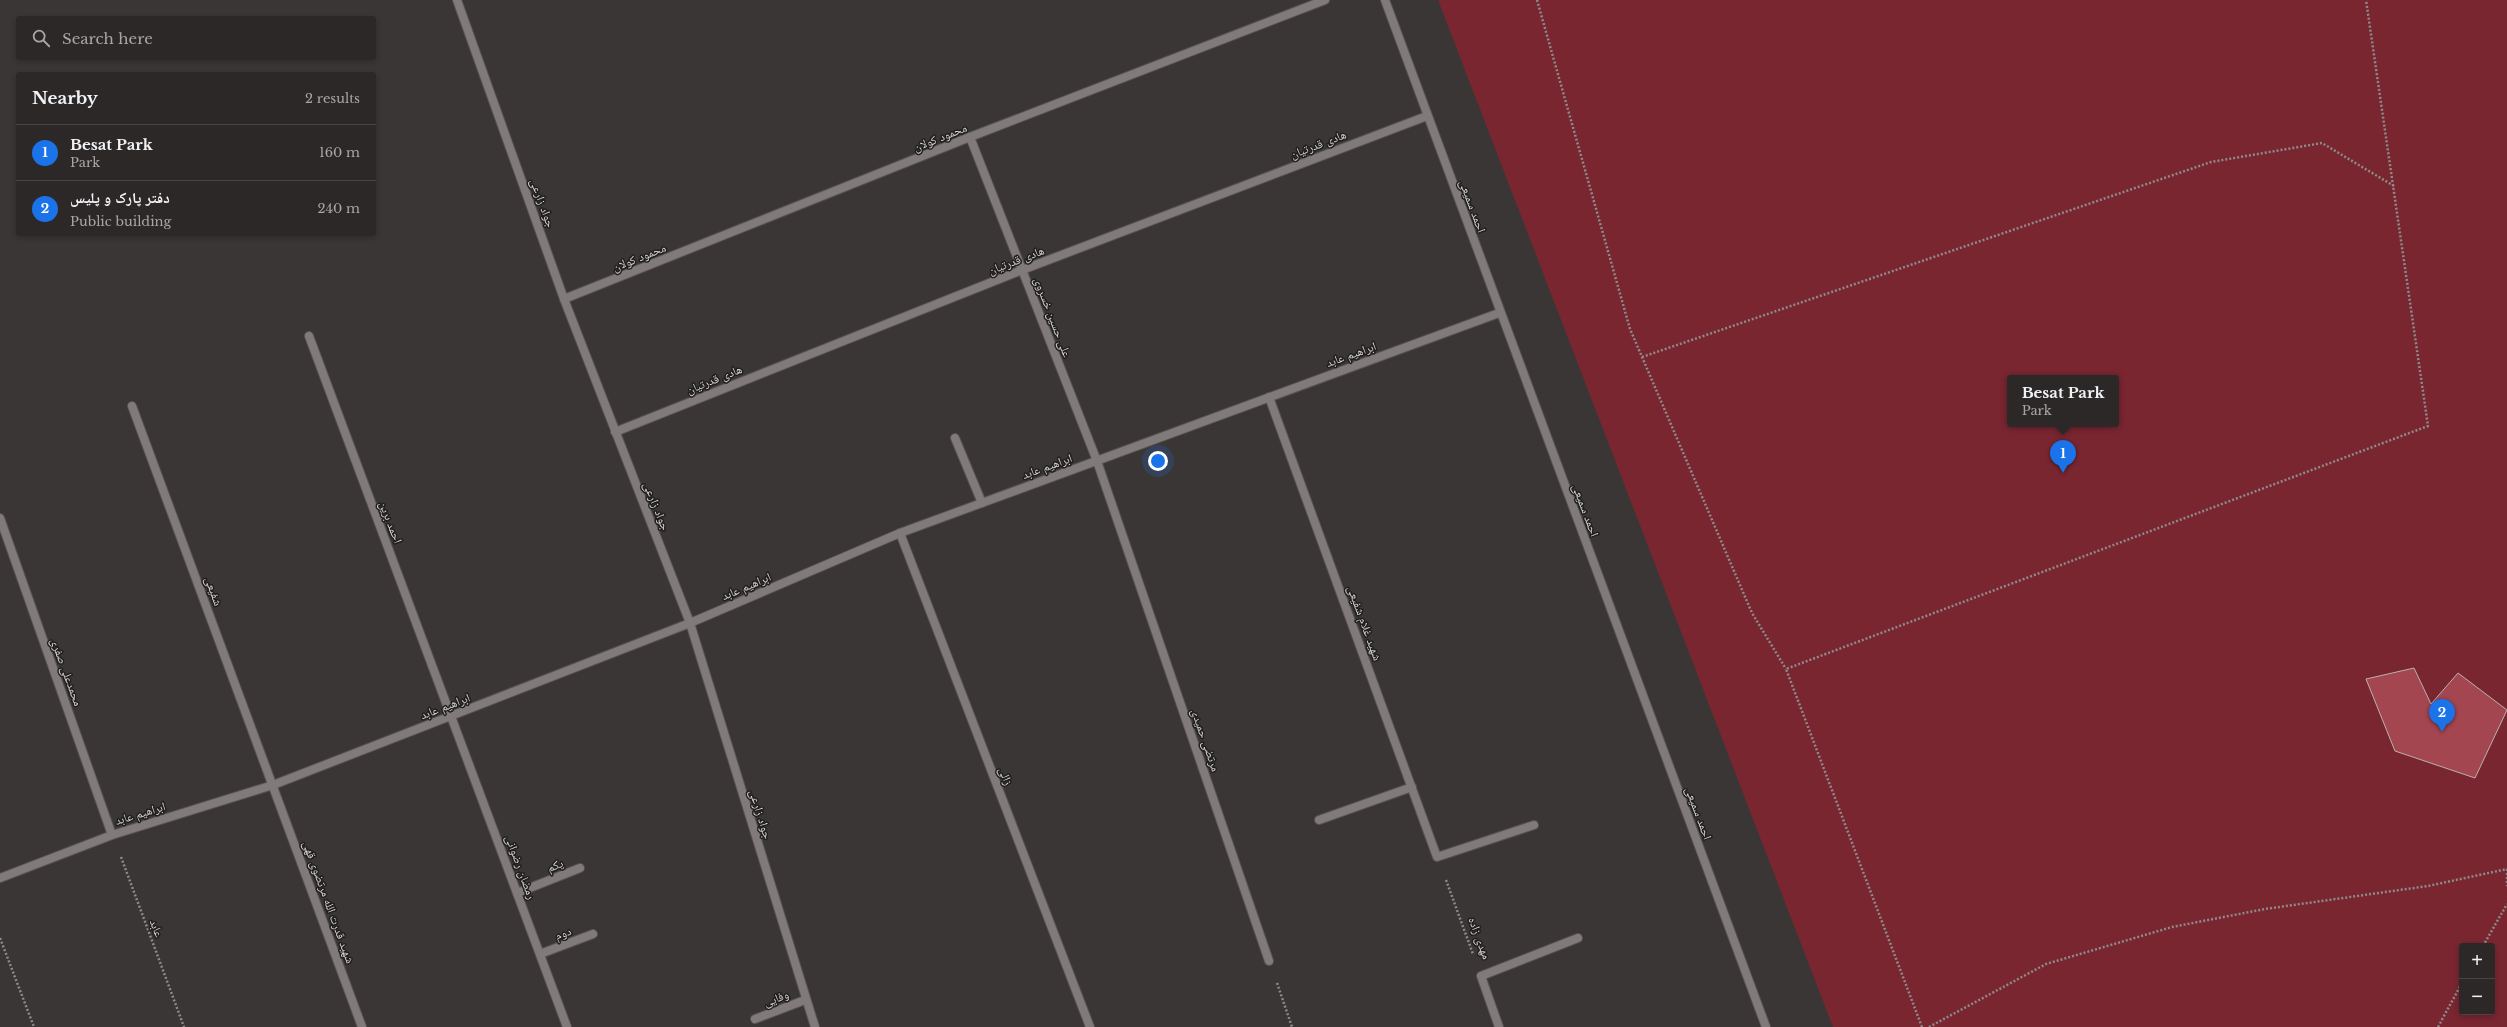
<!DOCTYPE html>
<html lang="en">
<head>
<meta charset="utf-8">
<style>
	body { margin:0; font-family:"Libre Baskerville","Noto Naskh Arabic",serif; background:#343030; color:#f1f3f6 }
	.controls { position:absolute; right:12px; bottom:12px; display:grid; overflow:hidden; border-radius:4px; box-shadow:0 2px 6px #0003 }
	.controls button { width:36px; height:36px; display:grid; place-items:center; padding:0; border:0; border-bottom:1px solid #484445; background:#2c2828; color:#f1f3f6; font:20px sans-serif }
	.you { position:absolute; left:1158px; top:461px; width:14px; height:14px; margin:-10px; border:3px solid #fff; border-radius:50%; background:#1a73e8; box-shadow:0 0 0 6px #1a73e833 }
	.badge { display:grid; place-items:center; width:26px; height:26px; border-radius:50%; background:#1a73e8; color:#fff; font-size:13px; font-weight:700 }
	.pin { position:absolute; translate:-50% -33px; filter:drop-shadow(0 1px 2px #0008) }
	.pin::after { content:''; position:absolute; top:21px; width:14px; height:12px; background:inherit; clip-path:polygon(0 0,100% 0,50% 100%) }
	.popup { position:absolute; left:2007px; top:375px; width:112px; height:52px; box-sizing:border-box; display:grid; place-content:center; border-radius:4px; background:#2c2828; filter:drop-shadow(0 1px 3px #0005); font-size:13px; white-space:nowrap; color:#a6a6a8 }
	.popup b { font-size:15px; color:#f1f3f6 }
	.popup::after { content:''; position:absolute; left:50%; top:100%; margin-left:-8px; border:8px solid transparent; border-top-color:#2c2828 }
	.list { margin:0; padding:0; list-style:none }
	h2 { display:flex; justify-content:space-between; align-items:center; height:52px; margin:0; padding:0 16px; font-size:17px }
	h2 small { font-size:13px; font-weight:400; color:#a6a6a8 }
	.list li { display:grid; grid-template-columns:26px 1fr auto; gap:12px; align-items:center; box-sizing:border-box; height:56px; padding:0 16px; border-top:1px solid #484445 }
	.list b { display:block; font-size:15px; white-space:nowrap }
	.list p { margin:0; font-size:13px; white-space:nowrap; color:#a6a6a8 }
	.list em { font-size:13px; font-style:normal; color:#a6a6a8 }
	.icon { flex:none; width:22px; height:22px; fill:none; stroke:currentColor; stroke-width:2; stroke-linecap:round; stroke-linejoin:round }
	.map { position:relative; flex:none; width:2507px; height:1027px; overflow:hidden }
	.search { position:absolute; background:#2c2828; box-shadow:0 2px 6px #0003; left:16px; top:16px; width:360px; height:44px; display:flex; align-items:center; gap:10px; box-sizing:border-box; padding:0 14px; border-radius:4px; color:#a6a6a8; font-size:15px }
	.panel { position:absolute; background:#2c2828; box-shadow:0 2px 6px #0003; left:16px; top:72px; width:360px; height:164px; border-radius:4px }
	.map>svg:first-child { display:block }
	.green { fill:#792631; fill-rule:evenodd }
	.building { fill:#a44650; stroke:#b8b1b1 }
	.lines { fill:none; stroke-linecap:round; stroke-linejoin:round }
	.minor-casing { stroke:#585353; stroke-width:10 }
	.tertiary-casing { stroke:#585353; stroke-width:10 }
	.path { stroke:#8e8a8a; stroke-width:2.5; stroke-dasharray:2 2; stroke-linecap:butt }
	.minor { stroke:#807a7b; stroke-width:8 }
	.tertiary { stroke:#807a7b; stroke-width:8 }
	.labels { text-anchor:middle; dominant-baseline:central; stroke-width:3; stroke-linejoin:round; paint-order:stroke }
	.street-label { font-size:12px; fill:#d5d2d2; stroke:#201e1e }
</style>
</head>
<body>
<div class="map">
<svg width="2507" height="1027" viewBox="0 0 2507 1027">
	<rect width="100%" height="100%" fill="#3b3636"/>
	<path class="green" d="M1438 0H2507V1027H1833ZM2010 378H2116V424H2010ZM2462 946H2492V1012H2462Z"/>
	<polygon class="building" points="2414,668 2431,704 2458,673 2507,710 2475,778 2395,751 2366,679"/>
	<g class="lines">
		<defs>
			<g id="minor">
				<polyline points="970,137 1097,461 1269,961"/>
				<polyline points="564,299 970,137 1325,0"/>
				<polyline points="309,336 567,1027"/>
				<polyline points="1269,397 1437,857 1534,825"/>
				<polyline points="132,406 362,1027"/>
				<polyline points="615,432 1022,270 1427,116"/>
				<polyline points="955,438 982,503"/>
				<polyline points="0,518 112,835"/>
				<polyline points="900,533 1090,1027"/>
				<polyline points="1319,820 1412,787"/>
				<polyline points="0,878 112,835 273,785 690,623 900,533 1499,313"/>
				<polyline points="517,893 580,868"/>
				<polyline points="540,954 593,934"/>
				<polyline points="755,1019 805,1000"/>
				<polyline points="1499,1027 1481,976 1578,938"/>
			</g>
			<g id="tertiary">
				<polyline points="457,0 564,299 690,623 815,1027"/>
				<polyline points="1385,0 1766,1027"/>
			</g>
		</defs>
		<use href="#minor" class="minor-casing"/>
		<use href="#tertiary" class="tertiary-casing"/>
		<g class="path">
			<polyline points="1537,0 1630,329 1752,613 1786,669"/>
			<polyline points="1642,357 2211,162 2322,143 2394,186"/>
			<polyline points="121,857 184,1027"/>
			<polyline points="2507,869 2507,886"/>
			<polyline points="1446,880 1473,954"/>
			<polyline points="0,938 34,1027"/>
			<polyline points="2483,946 2507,904"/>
			<polyline points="1277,983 1292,1027"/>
			<polyline points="1922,1027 1786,669 2428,426 2366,0"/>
			<polyline points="1929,1027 2046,964 2172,927 2265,909 2428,886 2507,869"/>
			<polyline points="2438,1027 2462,983"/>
		</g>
		<use href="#minor" class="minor"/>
		<use href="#tertiary" class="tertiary"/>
	</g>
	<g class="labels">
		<g class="street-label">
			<text transform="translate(940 137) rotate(-22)">محمود کولان</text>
			<text transform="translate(1318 144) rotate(-21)">هادی قدرتیان</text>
			<text transform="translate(543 203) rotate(70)">جواد زارعی</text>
			<text transform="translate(1473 206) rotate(70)">احمد سمیعی</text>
			<text transform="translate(639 257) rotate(-22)">محمود کولان</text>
			<text transform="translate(1016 260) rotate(-21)">هادی قدرتیان</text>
			<text transform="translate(1053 317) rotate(69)">علی حسین خسروی</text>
			<text transform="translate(1351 354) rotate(-20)">ابراهیم عابد</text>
			<text transform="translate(714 379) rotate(-22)">هادی قدرتیان</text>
			<text transform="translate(1047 466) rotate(-20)">ابراهیم عابد</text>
			<text transform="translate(657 506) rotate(68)">جواد زارعی</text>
			<text transform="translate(1586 510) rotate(70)">احمد سمیعی</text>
			<text transform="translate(391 522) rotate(69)">احمد برین</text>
			<text transform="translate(746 586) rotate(-23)">ابراهیم عابد</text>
			<text transform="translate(214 591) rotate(70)">شفیعی</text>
			<text transform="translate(1365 623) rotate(70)">شهید غلام شفیعی</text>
			<text transform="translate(67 672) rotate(70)">محمدعلی صفری</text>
			<text transform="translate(445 706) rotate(-21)">ابراهیم عابد</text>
			<text transform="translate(1206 740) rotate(71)">مرتضی حمیدی</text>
			<text transform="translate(1006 776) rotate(69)">زالی</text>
			<text transform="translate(140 813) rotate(-17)">ابراهیم عابد</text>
			<text transform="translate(1699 813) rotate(70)">احمد سمیعی</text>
			<text transform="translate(761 814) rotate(73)">جواد زارعی</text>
			<text transform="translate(555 865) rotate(-22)">یکم</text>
			<text transform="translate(521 867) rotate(70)">رمضان رضوانی</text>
			<text transform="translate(329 902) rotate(70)">شهید قدرت الله مرتضوی قهی</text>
			<text transform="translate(157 928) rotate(69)">عابد</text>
			<text transform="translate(563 933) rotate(-20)">دوم</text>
			<text transform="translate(1480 938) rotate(70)">مهدی زاده</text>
			<text transform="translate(776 998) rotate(-21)">وفایی</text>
		</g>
	</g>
</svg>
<div class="controls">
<button>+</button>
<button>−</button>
</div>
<div class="you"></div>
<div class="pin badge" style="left:2063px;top:473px">1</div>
<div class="popup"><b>Besat Park</b>Park</div>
<div class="pin badge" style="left:2442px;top:732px">2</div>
<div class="search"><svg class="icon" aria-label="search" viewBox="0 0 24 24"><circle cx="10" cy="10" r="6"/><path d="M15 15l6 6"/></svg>Search here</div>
<section class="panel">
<h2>Nearby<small>2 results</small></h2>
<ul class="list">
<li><span class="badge">1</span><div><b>Besat Park</b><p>Park</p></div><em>160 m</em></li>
<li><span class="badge">2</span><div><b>دفتر پارک و پلیس</b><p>Public building</p></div><em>240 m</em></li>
</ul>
</section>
</div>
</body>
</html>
